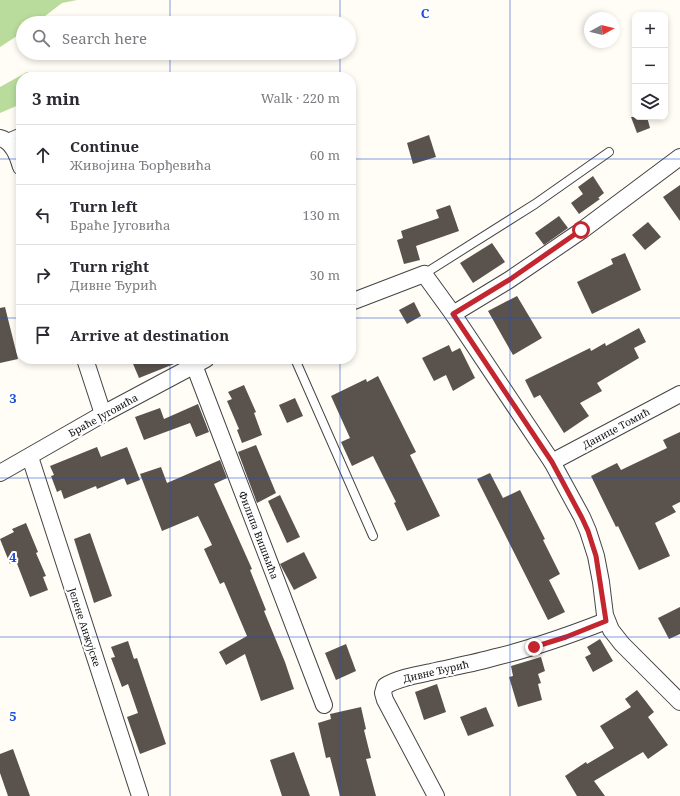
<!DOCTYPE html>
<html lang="en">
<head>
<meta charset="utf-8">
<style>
	body { margin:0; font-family:"Noto Serif",serif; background:#f7f7f7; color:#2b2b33 }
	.controls { position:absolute; right:12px; top:12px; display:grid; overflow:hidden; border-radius:8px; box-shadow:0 2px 6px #0003 }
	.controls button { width:36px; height:36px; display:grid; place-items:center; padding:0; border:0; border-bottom:1px solid #e1e1e2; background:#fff; color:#2b2b33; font:20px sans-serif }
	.compass { position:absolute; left:584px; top:12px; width:36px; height:36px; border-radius:50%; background:#fff; box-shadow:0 2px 6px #0003; rotate:82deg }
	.stop { position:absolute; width:12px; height:12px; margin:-9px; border:3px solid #c4262e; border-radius:50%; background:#fff }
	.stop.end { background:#c4262e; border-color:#fff; box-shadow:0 1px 4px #0008 }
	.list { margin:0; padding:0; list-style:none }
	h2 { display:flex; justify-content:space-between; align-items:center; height:52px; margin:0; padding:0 16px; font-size:17px }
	h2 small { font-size:13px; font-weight:400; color:#7c7c81 }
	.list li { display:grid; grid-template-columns:26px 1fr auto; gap:12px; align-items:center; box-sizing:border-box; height:60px; padding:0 16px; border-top:1px solid #e1e1e2 }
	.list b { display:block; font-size:15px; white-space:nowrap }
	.list p { margin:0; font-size:13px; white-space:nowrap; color:#7c7c81 }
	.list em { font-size:13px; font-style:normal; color:#7c7c81 }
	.icon { flex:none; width:22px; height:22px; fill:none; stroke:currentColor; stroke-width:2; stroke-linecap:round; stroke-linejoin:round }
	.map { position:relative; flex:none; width:680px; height:796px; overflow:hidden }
	.search { position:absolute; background:#fff; box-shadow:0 2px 6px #0003; left:16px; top:16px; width:340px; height:44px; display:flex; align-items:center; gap:10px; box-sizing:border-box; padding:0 14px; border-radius:22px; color:#7c7c81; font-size:15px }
	.panel { position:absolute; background:#fff; box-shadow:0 2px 6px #0003; left:16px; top:72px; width:340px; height:292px; border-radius:16px }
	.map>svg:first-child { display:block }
	.forest { fill:#b9dc9c }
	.building { fill:#5a524d }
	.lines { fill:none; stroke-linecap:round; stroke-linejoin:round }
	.service-casing { stroke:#444; stroke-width:10 }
	.minor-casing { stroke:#444; stroke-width:18 }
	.service { stroke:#fff; stroke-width:8 }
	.minor { stroke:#fff; stroke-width:16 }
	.route { stroke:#c4262e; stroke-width:5 }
	.grid { fill:none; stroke:#1d4ed8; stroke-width:1; stroke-opacity:0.55 }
	.labels { text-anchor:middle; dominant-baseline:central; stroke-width:4; stroke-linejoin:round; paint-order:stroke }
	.street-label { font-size:10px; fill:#111; stroke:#fff }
	.grid-label { font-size:13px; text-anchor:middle; font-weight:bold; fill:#1d4ed8; stroke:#fff; stroke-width:4; stroke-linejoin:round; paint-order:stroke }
</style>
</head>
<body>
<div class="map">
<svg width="680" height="796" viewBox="0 0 680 796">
	<rect width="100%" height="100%" fill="#fffdf5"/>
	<g class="forest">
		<polygon points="0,0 77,0 62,3 36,23 23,23 23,32 0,47"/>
		<polygon points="27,72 35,77 21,77 21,104 0,113 0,87"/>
	</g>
	<g class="building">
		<polygon points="631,117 647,117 650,128 637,133"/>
		<polygon points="429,135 436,157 413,164 407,143"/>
		<polygon points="593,176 604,193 598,198 600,199 579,214 571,203 583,194 578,187"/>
		<polygon points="680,185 680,221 663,197"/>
		<polygon points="450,205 459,231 416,246 420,260 404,264 397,240 403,238 401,231 439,218 436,210"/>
		<polygon points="559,216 568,228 544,245 535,233"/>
		<polygon points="648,222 661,237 645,250 632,235"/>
		<polygon points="492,243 505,262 473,283 460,263"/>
		<polygon points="625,253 641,290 592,314 577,282 613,264 611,259"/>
		<polygon points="517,296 542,338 513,355 488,311"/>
		<polygon points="414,302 421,316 407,324 399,310"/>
		<polygon points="5,307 18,359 0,363 0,308"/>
		<polygon points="639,328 646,342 634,348 639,358 597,383 602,391 580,403 589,416 564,433 540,395 534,398 525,380 590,348 591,351 605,343 606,346"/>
		<polygon points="449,345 452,352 460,348 475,378 453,391 446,375 434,381 422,358"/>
		<polygon points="131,359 184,359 184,360 139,378"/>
		<polygon points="378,376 416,452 410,455 440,516 407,531 394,503 396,502 373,456 352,466 341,442 350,438 331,396 366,379 367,382"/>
		<polygon points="244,385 256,412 254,413 262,435 242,443 237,430 239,429 227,401 232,399 228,392"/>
		<polygon points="295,398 303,416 287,423 279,405"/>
		<polygon points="198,404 209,432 196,437 190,423 144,440 135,417 160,408 164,419"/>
		<polygon points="680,432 680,502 672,506 676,512 655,523 670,556 639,570 618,526 616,527 591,476 617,463 621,470 667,448 663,440"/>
		<polygon points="256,445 276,493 257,503 238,452"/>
		<polygon points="97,447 101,457 127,447 140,480 127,485 124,478 97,489 96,486 64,499 61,490 57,492 51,476 54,475 50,466"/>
		<polygon points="220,460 227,478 214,484 252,569 250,570 266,610 264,611 285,662 294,689 261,701 245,654 226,665 219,652 247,636 224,582 220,584 204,549 212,545 198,516 162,531 140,474 161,467 167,483"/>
		<polygon points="490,473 503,498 520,490 545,539 543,540 560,574 549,580 565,612 548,620 477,479"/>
		<polygon points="280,495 300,537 287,543 268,501"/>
		<polygon points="26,523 38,552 36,553 46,576 43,577 48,590 30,597 16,561 10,564 0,539 14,532 12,529"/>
		<polygon points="90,533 112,596 94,603 74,539"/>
		<polygon points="304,552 317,578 294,590 280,564"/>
		<polygon points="680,607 680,634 669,639 658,618"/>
		<polygon points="600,639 613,661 593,672 585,657 591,654 587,647"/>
		<polygon points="128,641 134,659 137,658 166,744 140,754 127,717 138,713 128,684 122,687 111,658 115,657 111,647"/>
		<polygon points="346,644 356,671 336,680 325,653"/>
		<polygon points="541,657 545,671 538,674 541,683 538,684 542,700 518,707 509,677 513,676 511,666"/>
		<polygon points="437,684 446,712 424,720 415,692"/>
		<polygon points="637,690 654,712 648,717 668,745 648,759 643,752 594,781 605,796 577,796 565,776 586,762 587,764 614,748 600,726 631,707 625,699"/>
		<polygon points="361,707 366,729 364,730 371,758 366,759 376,796 340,796 330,757 326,758 318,723 331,719 330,714"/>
		<polygon points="486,707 494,726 468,736 460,717"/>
		<polygon points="13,749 30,796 8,796 0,773 0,754"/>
		<polygon points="294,752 310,796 282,796 270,760"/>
	</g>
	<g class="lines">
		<defs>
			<g id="service">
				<polyline points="5,139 21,132"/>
				<polyline points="424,274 535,204 609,152"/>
				<polyline points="295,359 373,536"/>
			</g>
			<g id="minor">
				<path d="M0 138C12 141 18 156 21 167"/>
				<polyline points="351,302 424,274 453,314 552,462 582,517 588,531 596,556 601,582 605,615 611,630 622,644 680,702"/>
				<polyline points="453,314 509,280 581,231 680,157"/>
				<polyline points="85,359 103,414"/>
				<polyline points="194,365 324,705"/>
				<polyline points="30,457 140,796"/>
				<polyline points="552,462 680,394"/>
				<polyline points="0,473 103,414 206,359"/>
				<path d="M436 796 385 700 383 693 385 686C398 678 416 675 431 672 453 667 475 663 496 657 534 648 570 635 606 621"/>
			</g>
		</defs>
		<use href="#service" class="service-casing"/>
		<use href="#minor" class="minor-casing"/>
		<use href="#service" class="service"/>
		<use href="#minor" class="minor"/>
	</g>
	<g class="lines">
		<polyline class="route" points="534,647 566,637 606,621 596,556 588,531 582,518 552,462 453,314 509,280 581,230"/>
	</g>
	<path class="grid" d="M170 0V23M340 0V23M510 0V796M170 53V77M340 53V77M0 159H21M351 159H680M0 318H21M351 318H680M170 359V796M340 359V796M0 478H680M0 637H680"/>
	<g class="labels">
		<g class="street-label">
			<text transform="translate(103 415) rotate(-29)">Браће Југовића</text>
			<text transform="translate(616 428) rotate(-28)">Данице Томић</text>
			<text transform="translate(259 535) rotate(69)">Филипа Вишњића</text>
			<text transform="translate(85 627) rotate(72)">Јелене Анжујске</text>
			<text transform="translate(436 671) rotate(-13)">Дивне Ђурић</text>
		</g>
	</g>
	<g class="grid-label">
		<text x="425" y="18">C</text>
		<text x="13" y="403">3</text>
		<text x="13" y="562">4</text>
		<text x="13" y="721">5</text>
	</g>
</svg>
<div class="controls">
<button>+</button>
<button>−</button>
<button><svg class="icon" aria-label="layers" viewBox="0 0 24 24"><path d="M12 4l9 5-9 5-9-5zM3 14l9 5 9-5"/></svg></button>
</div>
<svg class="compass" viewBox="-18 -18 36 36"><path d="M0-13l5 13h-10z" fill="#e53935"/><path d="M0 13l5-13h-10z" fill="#7c7c81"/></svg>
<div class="stop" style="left:581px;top:230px"></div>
<div class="stop end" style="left:534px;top:647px"></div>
<div class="search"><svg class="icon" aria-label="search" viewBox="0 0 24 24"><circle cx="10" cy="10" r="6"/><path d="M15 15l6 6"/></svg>Search here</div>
<section class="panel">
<h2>3 min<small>Walk · 220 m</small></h2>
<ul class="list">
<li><svg class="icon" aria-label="ahead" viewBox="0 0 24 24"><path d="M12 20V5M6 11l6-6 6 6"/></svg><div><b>Continue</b><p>Живојина Ђорђевића</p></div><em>60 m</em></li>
<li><svg class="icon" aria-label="left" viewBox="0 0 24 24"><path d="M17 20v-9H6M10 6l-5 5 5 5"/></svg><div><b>Turn left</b><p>Браће Југовића</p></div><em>130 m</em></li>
<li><svg class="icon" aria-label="right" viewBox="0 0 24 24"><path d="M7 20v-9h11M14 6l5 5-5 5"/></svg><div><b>Turn right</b><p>Дивне Ђурић</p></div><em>30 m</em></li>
<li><svg class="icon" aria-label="arrive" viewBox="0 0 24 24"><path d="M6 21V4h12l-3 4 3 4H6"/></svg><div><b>Arrive at destination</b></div></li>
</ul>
</section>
</div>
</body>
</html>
